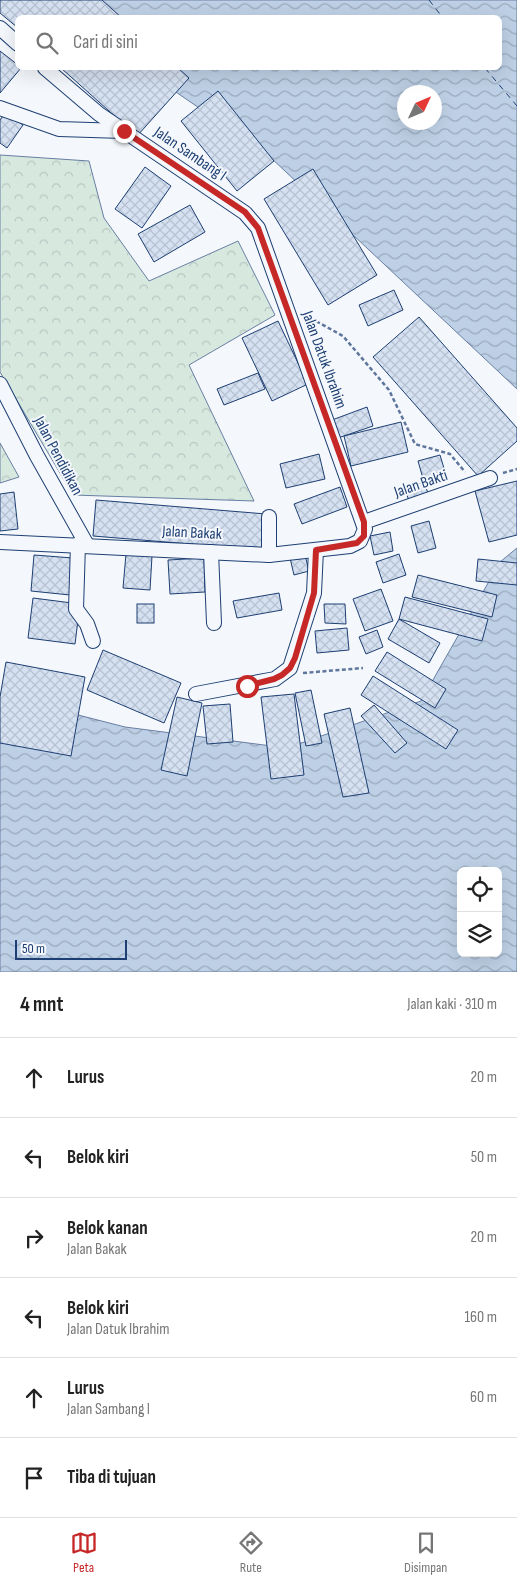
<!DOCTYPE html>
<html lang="id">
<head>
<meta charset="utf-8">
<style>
	body { margin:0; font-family:"Sofia Sans Condensed",sans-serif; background:#f2f2f2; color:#222 }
	.controls { position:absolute; right:15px; bottom:15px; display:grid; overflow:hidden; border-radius:8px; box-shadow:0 5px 20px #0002 }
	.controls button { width:45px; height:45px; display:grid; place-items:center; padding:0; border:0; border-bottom:1px solid #e0e0e0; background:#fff; color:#222; font:25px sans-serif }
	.compass { position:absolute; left:397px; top:85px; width:45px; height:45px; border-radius:50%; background:#fff; box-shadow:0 5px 20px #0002; rotate:46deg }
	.scale { position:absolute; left:15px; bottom:12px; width:112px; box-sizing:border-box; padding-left:5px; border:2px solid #1d3f73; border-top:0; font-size:14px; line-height:18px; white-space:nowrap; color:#1d3f73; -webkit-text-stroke:4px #f4f7fb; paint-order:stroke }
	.stop { position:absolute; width:15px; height:15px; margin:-11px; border:4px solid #c62828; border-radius:50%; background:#fff }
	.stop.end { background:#c62828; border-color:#fff; box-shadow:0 1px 5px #0008 }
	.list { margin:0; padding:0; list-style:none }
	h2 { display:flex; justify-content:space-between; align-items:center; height:65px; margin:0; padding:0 20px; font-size:21px }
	h2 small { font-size:16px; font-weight:400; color:#767676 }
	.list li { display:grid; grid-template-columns:32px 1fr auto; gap:15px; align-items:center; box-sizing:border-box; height:80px; padding:0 20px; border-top:1px solid #e0e0e0 }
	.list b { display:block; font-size:19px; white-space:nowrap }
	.list p { margin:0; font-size:16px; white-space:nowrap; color:#767676 }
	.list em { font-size:16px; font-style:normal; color:#767676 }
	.icon { flex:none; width:28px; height:28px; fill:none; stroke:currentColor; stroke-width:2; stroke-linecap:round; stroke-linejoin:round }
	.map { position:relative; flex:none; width:517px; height:972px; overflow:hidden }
	.search { position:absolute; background:#fff; box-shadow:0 5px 20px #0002; left:15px; right:15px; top:15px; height:55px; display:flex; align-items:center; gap:12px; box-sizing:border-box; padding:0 18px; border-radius:8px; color:#767676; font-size:19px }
	.sheet { height:545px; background:#fff }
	nav { display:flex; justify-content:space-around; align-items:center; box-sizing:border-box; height:70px; border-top:1px solid #e0e0e0; background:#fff; font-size:14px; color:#767676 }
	nav a { display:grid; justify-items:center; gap:2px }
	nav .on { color:#c62828 }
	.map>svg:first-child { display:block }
	.forest { fill:url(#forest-crowns); stroke:#687fa3 }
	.water { fill:url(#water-waves); stroke:#687fa3; fill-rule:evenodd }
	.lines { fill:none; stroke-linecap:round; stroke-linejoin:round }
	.ferry { stroke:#1d3f73; stroke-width:1; stroke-dasharray:6 5; stroke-linecap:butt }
	.building { fill:url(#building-cross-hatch); stroke:#1d3f73 }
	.street-casing { stroke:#1d3f73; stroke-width:16 }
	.path { stroke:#5e769c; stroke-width:2.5; stroke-dasharray:4 2.5; stroke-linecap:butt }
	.street { stroke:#f4f7fb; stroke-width:14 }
	.route { stroke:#c62828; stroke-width:6 }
	.labels { text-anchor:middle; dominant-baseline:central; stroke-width:4; stroke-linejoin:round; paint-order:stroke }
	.street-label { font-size:16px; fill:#1d3f73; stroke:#f4f7fb }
</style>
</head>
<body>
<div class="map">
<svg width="517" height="972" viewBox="0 0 517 972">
	<defs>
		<pattern id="forest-crowns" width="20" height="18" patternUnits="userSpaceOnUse" patternTransform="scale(1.25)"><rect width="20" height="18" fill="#d7e8df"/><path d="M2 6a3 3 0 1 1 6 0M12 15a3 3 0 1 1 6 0" fill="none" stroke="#b8c8c3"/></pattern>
		<pattern id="water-waves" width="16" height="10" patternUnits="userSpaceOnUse" patternTransform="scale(1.25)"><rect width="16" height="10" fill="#bed0e5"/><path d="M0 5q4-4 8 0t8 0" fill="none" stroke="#9aaabe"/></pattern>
		<pattern id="building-cross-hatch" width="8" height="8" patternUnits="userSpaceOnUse" patternTransform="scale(1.25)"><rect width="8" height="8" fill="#d5e0f0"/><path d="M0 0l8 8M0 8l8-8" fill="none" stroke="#b6c1d1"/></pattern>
	</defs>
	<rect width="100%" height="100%" fill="#f4f7fb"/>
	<g class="forest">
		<polygon points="0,155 89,161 104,218 149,281 238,241 275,315 189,365 254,501 73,495 0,372"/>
		<polygon points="0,443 19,477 0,483"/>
	</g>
	<g class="water">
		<path d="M45 0H517V389L269 156 141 68H500V18H69ZM404 92H434V122H404Z"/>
		<path d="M517 548V972H0V695L125 727 287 748 421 701 500 562ZM461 871H498V953H461Z"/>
	</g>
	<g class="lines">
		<g class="ferry">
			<polyline points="429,0 443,18"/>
			<polyline points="485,68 517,106"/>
		</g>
	</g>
	<g class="building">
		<polygon points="0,0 102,0 122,18 18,18 18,28 0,13"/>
		<polygon points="0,51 18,65 18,68 21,68 0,93"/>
		<polygon points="61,68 178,68 189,78 137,136"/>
		<polygon points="218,91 274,161 237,191 181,121"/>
		<polygon points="5,113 23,125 7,148 0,143 0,120"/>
		<polygon points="145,167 171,186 142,228 115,209"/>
		<polygon points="313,169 377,275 328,305 264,199"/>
		<polygon points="190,205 205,232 154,262 138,234"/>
		<polygon points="394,290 403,310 368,326 359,305"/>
		<polygon points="419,317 517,428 517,441 478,476 373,357"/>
		<polygon points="278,321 308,384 272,401 242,338"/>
		<polygon points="258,373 265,389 224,405 217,389"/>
		<polygon points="367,407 373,426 338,438 332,420"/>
		<polygon points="401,422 408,452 351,466 344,436"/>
		<polygon points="319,454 325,479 286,488 280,464"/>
		<polygon points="440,455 446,475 424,482 418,461"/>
		<polygon points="517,481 517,535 489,542 475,491"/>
		<polygon points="424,482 429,496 410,504 405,489"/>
		<polygon points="340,487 347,507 302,524 294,504"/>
		<polygon points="14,492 18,529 0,531 0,494"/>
		<polygon points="96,500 266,514 263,550 93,536"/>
		<polygon points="429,521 436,548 418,553 411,526"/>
		<polygon points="390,532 393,551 374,555 370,536"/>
		<polygon points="126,554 152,556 150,590 123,588"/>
		<polygon points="399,554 406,575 383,583 376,562"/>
		<polygon points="34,555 73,558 70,595 31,591"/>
		<polygon points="305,555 309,571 294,575 290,558"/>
		<polygon points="204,558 205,592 170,594 168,560"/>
		<polygon points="478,559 517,563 517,585 476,581"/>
		<polygon points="418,575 497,595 492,617 412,597"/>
		<polygon points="381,589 393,621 365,631 353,599"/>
		<polygon points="279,593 282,610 237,618 233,601"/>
		<polygon points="405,597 488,619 482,641 399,619"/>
		<polygon points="33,598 80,604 75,644 28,638"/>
		<rect x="137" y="604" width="17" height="19"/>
		<polygon points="324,604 345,604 346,624 325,623"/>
		<polygon points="399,619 440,643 429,663 388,639"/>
		<polygon points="347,628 349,650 317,653 315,631"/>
		<polygon points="377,630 383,647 366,654 359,637"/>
		<polygon points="103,650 181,683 164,723 87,690"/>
		<polygon points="387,652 446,689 435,708 375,671"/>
		<polygon points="6,662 85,677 71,756 0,743 0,697"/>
		<polygon points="373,676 458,730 446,749 361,695"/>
		<polygon points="311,690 322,743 306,746 295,693"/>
		<polygon points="294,694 304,775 271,779 261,697"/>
		<polygon points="177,697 202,703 187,776 161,770"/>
		<polygon points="230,704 233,742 207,744 203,706"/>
		<polygon points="374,705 407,743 395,753 361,716"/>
		<polygon points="350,708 369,793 343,797 324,714"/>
	</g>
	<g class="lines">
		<defs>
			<g id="street">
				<polyline points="0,28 18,44"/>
				<polyline points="0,108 59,129 123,131"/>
				<polyline points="0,384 37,456 87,545"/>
				<polyline points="269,517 269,555"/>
				<polyline points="364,522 490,478"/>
				<polyline points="0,542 269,555 350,546 360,541 365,529 258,228 245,213 99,114 45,68"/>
				<polyline points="78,544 76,609 87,624 93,641"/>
				<polyline points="211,552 214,623"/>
				<polyline points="196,694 275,679 290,668 314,593 316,550"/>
			</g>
		</defs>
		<use href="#street" class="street-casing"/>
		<g class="path">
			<polyline points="305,315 343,336 389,390 415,444 450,454 465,472"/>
			<polyline points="503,473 517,469"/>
			<polyline points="303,673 363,668"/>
		</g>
		<use href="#street" class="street"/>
	</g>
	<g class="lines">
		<polyline class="route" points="124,131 245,212 258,228 364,522 364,536 357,543 316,550 314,593 295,658 290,668 282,675 274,679 247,686"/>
	</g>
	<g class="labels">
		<g class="street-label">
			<text transform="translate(190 154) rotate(34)">Jalan Sambang I</text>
			<text transform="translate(324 360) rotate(70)">Jalan Datuk Ibrahim</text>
			<text transform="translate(58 456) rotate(62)">Jalan Pendidikan</text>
			<text transform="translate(421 484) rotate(-19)">Jalan Bakti</text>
			<text transform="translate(192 533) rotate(3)">Jalan Bakak</text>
		</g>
	</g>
</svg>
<div class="controls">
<button><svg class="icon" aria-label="locate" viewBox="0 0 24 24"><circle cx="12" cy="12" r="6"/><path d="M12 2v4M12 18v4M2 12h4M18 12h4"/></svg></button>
<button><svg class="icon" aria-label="layers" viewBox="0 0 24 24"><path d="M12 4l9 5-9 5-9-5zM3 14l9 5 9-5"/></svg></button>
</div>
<svg class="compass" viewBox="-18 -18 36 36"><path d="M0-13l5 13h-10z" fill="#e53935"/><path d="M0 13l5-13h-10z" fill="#767676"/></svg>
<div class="scale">50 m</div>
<div class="stop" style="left:247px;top:686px"></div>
<div class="stop end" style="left:124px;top:131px"></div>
<div class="search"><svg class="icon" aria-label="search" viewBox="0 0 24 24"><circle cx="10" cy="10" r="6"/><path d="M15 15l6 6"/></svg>Cari di sini</div>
</div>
<section class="sheet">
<h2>4 mnt<small>Jalan kaki · 310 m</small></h2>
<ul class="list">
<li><svg class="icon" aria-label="ahead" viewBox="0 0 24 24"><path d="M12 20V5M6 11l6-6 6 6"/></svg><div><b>Lurus</b></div><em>20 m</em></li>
<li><svg class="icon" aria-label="left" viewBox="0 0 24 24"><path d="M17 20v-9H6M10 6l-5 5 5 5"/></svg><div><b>Belok kiri</b></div><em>50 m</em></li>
<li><svg class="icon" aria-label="right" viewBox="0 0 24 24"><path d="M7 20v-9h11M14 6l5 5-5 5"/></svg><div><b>Belok kanan</b><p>Jalan Bakak</p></div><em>20 m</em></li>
<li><svg class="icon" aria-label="left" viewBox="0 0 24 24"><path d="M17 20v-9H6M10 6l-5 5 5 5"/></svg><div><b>Belok kiri</b><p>Jalan Datuk Ibrahim</p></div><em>160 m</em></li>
<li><svg class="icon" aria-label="ahead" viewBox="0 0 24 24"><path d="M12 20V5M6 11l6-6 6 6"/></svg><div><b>Lurus</b><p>Jalan Sambang I</p></div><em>60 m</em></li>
<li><svg class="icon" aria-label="arrive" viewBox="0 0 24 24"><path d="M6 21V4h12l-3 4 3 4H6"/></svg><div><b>Tiba di tujuan</b></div></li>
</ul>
</section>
<nav>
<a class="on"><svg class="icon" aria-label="map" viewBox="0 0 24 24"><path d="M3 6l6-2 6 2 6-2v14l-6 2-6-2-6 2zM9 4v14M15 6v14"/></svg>Peta</a>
<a><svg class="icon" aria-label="directions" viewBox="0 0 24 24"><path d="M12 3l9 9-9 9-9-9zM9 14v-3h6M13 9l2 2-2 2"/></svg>Rute</a>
<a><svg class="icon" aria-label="saved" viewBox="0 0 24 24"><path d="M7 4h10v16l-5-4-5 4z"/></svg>Disimpan</a>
</nav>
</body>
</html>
